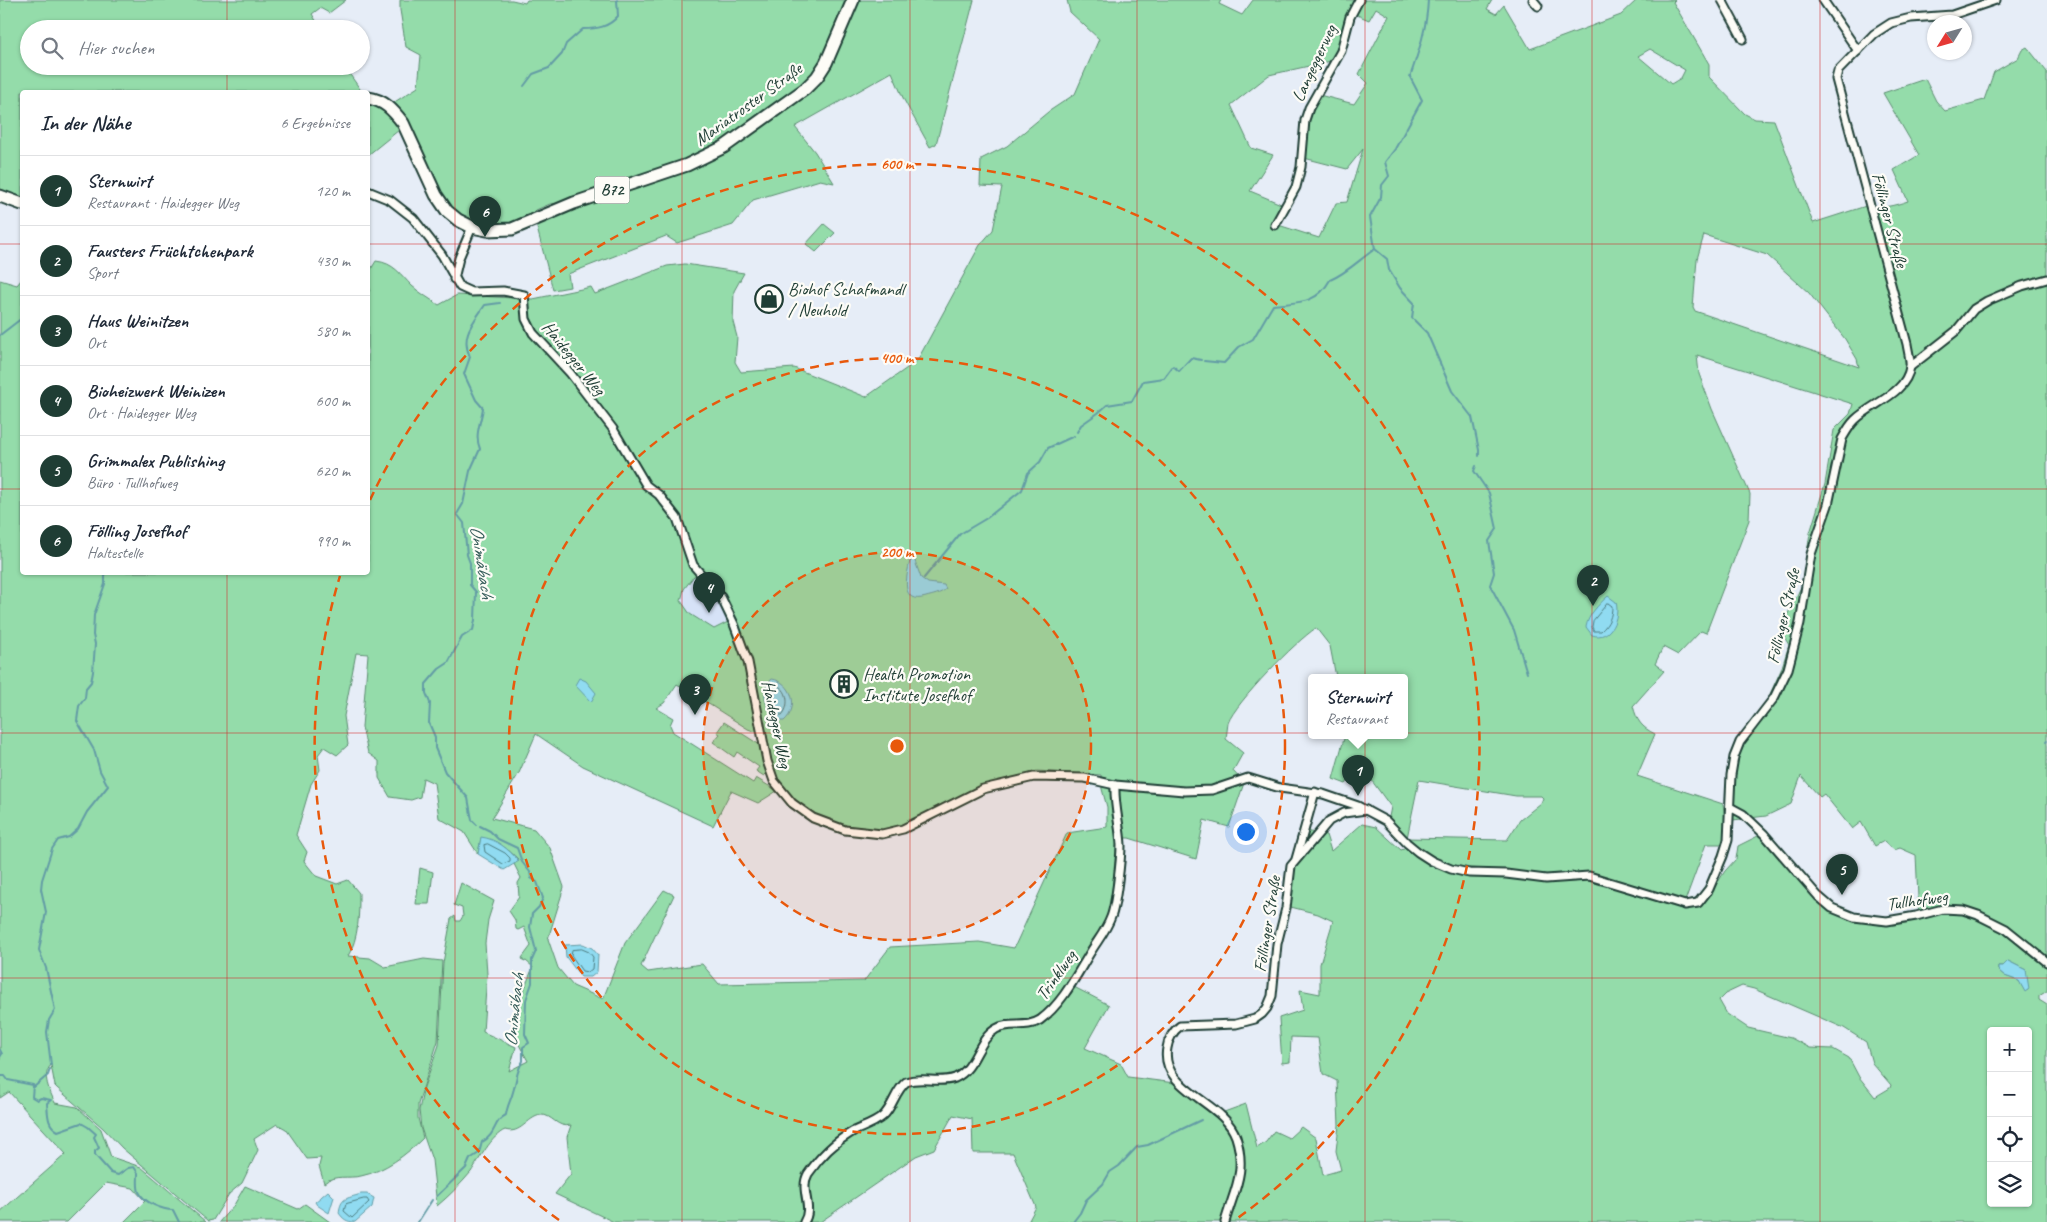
<!DOCTYPE html>
<html lang="de">
<head>
<meta charset="utf-8">
<style>
	body { margin:0; font-family:Caveat,sans-serif; background:#f6f6f7; color:#1f2937 }
	.controls { position:absolute; right:15px; bottom:15px; display:grid; overflow:hidden; border-radius:5px; box-shadow:0 1px 4px #0004 }
	.controls button { width:45px; height:45px; display:grid; place-items:center; padding:0; border:0; border-bottom:1px solid #e0e1e3; background:#fff; color:#1f2937; font:25px sans-serif }
	.compass { position:absolute; left:1927px; top:15px; width:45px; height:45px; border-radius:50%; background:#fff; box-shadow:0 1px 4px #0004; rotate:233deg }
	.you { position:absolute; left:1245px; top:831px; width:18px; height:18px; margin:-12px; border:4px solid #fff; border-radius:50%; background:#1a73e8; box-shadow:0 0 0 8px #1a73e833 }
	.badge { display:grid; place-items:center; width:32px; height:32px; border-radius:50%; background:#1f3d34; color:#fff; font-size:16px; font-weight:700 }
	.pin { position:absolute; translate:-50% -41px; filter:drop-shadow(0 1px 2px #0008) }
	.pin::after { content:''; position:absolute; top:26px; width:18px; height:15px; background:inherit; clip-path:polygon(0 0,100% 0,50% 100%) }
	.popup { position:absolute; left:1308px; top:674px; width:100px; height:65px; box-sizing:border-box; display:grid; place-content:center; border-radius:5px; background:#fff; filter:drop-shadow(0 1px 4px #0005); font-size:16px; white-space:nowrap; color:#747a83 }
	.popup b { font-size:19px; color:#1f2937 }
	.popup::after { content:''; position:absolute; left:50%; top:100%; margin-left:-10px; border:10px solid transparent; border-top-color:#fff }
	.list { margin:0; padding:0; list-style:none }
	h2 { display:flex; justify-content:space-between; align-items:center; height:65px; margin:0; padding:0 20px; font-size:21px }
	h2 small { font-size:16px; font-weight:400; color:#747a83 }
	.list li { display:grid; grid-template-columns:32px 1fr auto; gap:15px; align-items:center; box-sizing:border-box; height:70px; padding:0 20px; border-top:1px solid #e0e1e3 }
	.list b { display:block; font-size:19px; white-space:nowrap }
	.list p { margin:0; font-size:16px; white-space:nowrap; color:#747a83 }
	.list em { font-size:16px; font-style:normal; color:#747a83 }
	.icon { flex:none; width:28px; height:28px; fill:none; stroke:currentColor; stroke-width:2; stroke-linecap:round; stroke-linejoin:round }
	.map { position:relative; flex:none; width:2047px; height:1222px; overflow:hidden }
	.search { position:absolute; background:#fff; box-shadow:0 1px 4px #0004; left:20px; top:20px; width:350px; height:55px; display:flex; align-items:center; gap:12px; box-sizing:border-box; padding:0 18px; border-radius:28px; color:#747a83; font-size:19px }
	.panel { position:absolute; background:#fff; box-shadow:0 1px 4px #0004; left:20px; top:90px; width:350px; height:485px; border-radius:5px }
	.map>svg:first-child { display:block }
	.built { fill:#d6e2f7 }
	.green { fill:#94dcaa; stroke:#5a8c6f; fill-rule:evenodd }
	.water { fill:#90dbf1; stroke:#639ca5 }
	.lines { fill:none; stroke-linecap:round; stroke-linejoin:round }
	.shore { stroke:#4c7c80; stroke-width:1 }
	.stream { stroke:#639ca5; stroke-width:2 }
	.street-casing { stroke:#1f3d34; stroke-width:11 }
	.primary-casing { stroke:#1f3d34; stroke-width:15 }
	.street { stroke:#fdfcf7; stroke-width:7 }
	.primary { stroke:#fdfcf7; stroke-width:11 }
	.grid { fill:none; stroke:#d62828; stroke-width:1; stroke-opacity:0.55 }
	.ring { fill:none; stroke:#e8590c; stroke-width:2.5; stroke-dasharray:9 6 }
	.labels { text-anchor:middle; dominant-baseline:central; stroke-width:4.5; stroke-linejoin:round; paint-order:stroke }
	.shield { fill:#fdfcf7; stroke:#62766e; stroke-width:1 }
	.shield-label { font-size:16px; font-weight:bold; fill:#1f3d34 }
	.street-label { font-size:18px; fill:#1f3d34; stroke:#fdfcf7 }
	.poi-label { font-size:18px; fill:#1f3d34; stroke:#fdfcf7; text-anchor:start }
	.water-label { font-size:19px; font-style:italic; fill:#365d5a; stroke:#fdfcf7 }
	.centre { fill:#e8590c; stroke:#fdfcf7; stroke-width:2.5 }
	.ring-label { font-size:15px; text-anchor:middle; font-weight:bold; fill:#e8590c; stroke:#fdfcf7; stroke-width:4.5; stroke-linejoin:round; paint-order:stroke }
</style>
</head>
<body>
<div class="map">
<svg width="2047" height="1222" viewBox="0 0 2047 1222">
	<rect width="100%" height="100%" fill="#e6edf7"/>
	<filter id="ink" filterUnits="userSpaceOnUse"><feTurbulence type="fractalNoise" baseFrequency=".02" numOctaves="2"/><feDisplacementMap in="SourceGraphic" scale="10" xChannelSelector="R" yChannelSelector="G"/><feConvolveMatrix kernelMatrix="1 2 1 2 8 2 1 2 1" color-interpolation-filters="sRGB"/></filter>
	<g filter="url(#ink)">
		<polygon class="built" points="694,576 704,580 713,593 721,604 728,622 714,629 690,614 684,608 681,601 684,589"/>
		<g class="green">
			<polygon points="0,0 346,0 329,13 320,8 312,14 321,29 29,29 29,66 344,66 362,92 22,92 22,200 0,192"/>
			<path d="M400 0H512L525 3 527 0H974L936 144 930 147 904 100 892 72 795 127 815 152 834 183 820 180 753 200 733 225 677 243 666 236 568 274 570 287 553 290 536 224 702 163 722 152 719 145C711 149 704 148 699 157L579 195 562 203 550 204 536 210 530 216 512 224 496 227 476 224 457 214 447 204 437 187 414 134 406 119 393 103 418 87 421 55 406 47 400 10Z"/>
			<path d="M1067 0H1221L1219 4 1242 15 1253 0H1492L1487 9 1496 14 1504 5 1530 49 1621 15 1637 0H1675L1673 2 1709 64V77L1745 114 1755 119 1774 120 1813 223 1866 206C1881 209 1893 206 1908 201L1894 170 1919 155 1883 93 1925 79 1936 101 1945 111 1984 100 1994 72 2018 58 2022 50 2027 47 2047 72V991L2039 996V1000L2047 1005V1222H1028L1036 1207 1013 1153H973L972 1119 953 1115 934 1149 916 1156 820 1222H614L555 1194 571 1174 567 1137 571 1125C557 1129 552 1114 541 1115 527 1117 521 1135 505 1130 492 1135 479 1160 471 1172 461 1184 449 1196 437 1206L432 1160 421 1128 419 1110 424 1087 439 1045 443 963 451 919 455 916 456 921H460L463 916 462 908 454 905 461 883 494 901 488 920 485 943 487 974 483 1032 516 1047 509 1071 528 1061 517 1041 518 1005 533 967 526 961 524 962 522 958 531 946 524 927 518 930 516 929 515 920 509 911 519 897 518 883 521 878 514 864 519 860C508 849 496 839 481 838L478 854 464 832 439 818 434 783 423 778 420 797 411 800 390 797 379 778V761L368 753 362 727 368 654 356 653 344 716 348 745 337 755 324 747 318 755 320 770 311 784 296 835 307 852 304 861 316 876 337 884 348 880 359 893C359 914 359 938 348 956L370 958 385 967 424 959 442 961 438 1041 418 1104V1118L423 1138C406 1155 385 1171 361 1176 348 1179 335 1174 324 1183L319 1166 321 1158 307 1159 286 1129 277 1124 254 1139 258 1150 242 1183 229 1194 213 1220 208 1221 122 1148 103 1128 57 1088 55 1086 51 1065C41 1076 50 1091 55 1103L77 1107 101 1129 111 1157 141 1167 206 1222H124L145 1201 133 1188 106 1183 67 1222H0V1212L66 1154 9 1092 0 1098V280L17 285 22 279V572H368V293L370 290 368 274 376 261C394 263 400 274 412 286 420 293 430 299 439 305L457 295 533 299 591 287 595 294 667 266 685 264 744 273 734 291 733 322 737 337 735 362 741 372 794 368 866 397 917 361 980 245 993 230 1002 187 980 186 981 159 1007 146 1048 112 1075 94 1099 39 1070 12ZM1376 8 1389 16 1359 74 1368 83 1354 104 1319 95 1306 127 1304 158 1347 169 1363 149 1347 202 1336 203 1319 238 1272 223 1281 204 1250 191 1273 155 1251 148 1231 105 1269 75 1331 61 1340 45 1350 12 1369 20ZM1650 49 1685 70 1681 78 1671 84 1638 56ZM1704 235 1767 255 1809 293 1845 339 1857 359 1859 367 1695 311 1693 307 1697 259ZM1697 355 1853 404 1850 414 1834 430 1825 484 1810 533 1802 585 1780 630 1789 645 1781 670 1770 694 1776 702C1763 717 1748 733 1740 752 1730 772 1731 799 1733 820L1766 816 1791 804 1801 776 1820 797 1824 794 1852 829 1861 822 1875 846 1884 841 1894 850 1900 848 1916 855 1919 919 1880 925 1856 921 1830 909 1811 895 1760 835 1738 846 1736 859 1725 871 1711 893 1685 901 1706 844H1723L1725 820 1723 804 1637 776 1655 734C1641 727 1637 721 1633 706L1664 671 1655 664 1663 647 1678 655 1701 631 1706 633 1749 520 1750 494 1712 409 1699 374ZM694 576 707 582 712 587 721 597 734 624 748 662 767 761 774 781 792 803 813 818 845 830 882 834 903 829 988 787 1037 771 1101 775 1102 789 1107 807V827L1067 833 1014 948 979 942 890 947 864 981 719 984 702 964 648 972 641 966 674 895 664 890 625 943 603 999 573 986 558 968 548 939 564 887 550 848 534 829 492 818 519 773 536 734 583 766 713 826 731 791 758 803 777 791 756 778 753 783 673 732 670 725 673 718 656 708 664 703 677 684 748 729 756 732 759 729 745 661 732 627 728 622 714 629 690 614 681 601 684 589ZM1316 628 1330 646 1336 677H1404V735H1345L1333 779 1346 784 1359 768 1371 771 1372 781 1391 807 1389 817 1407 838 1404 849 1401 850 1376 827 1362 824 1331 851 1326 835 1301 830 1290 864 1283 905 1318 914 1333 921 1320 964V994L1300 990 1303 1010 1279 1018 1282 1063 1290 1062 1291 1037 1318 1038 1323 1074 1337 1081 1339 1125 1336 1151 1341 1170 1323 1175 1316 1138 1301 1127 1289 1138 1274 1131 1266 1142 1257 1148 1246 1104 1216 1115 1175 1083 1128 1077 1121 1064 1085 1048 1109 1005 1074 987 1086 968 1110 913 1117 838H1129L1196 859 1204 820 1229 827 1244 783 1233 771 1243 753 1226 739C1227 734 1227 728 1228 723 1236 702 1296 641 1316 628ZM1419 780 1516 796H1541L1543 798 1541 803 1520 820 1507 840 1407 838ZM2008 961 2026 970 2028 990 2025 991 2019 981 2005 976 1998 970V966H2003ZM1742 986 1754 989 1844 1028 1866 1042 1872 1063 1891 1085 1890 1088 1875 1097 1859 1077 1849 1058 1833 1049 1810 1048 1791 1038 1748 1028 1727 1014 1719 1000 1725 994ZM1991 1031H2028V1203H1991Z"/>
			<path d="M368 103C384 108 390 117 399 130L368 155Z"/>
			<polygon points="824,224 835,233 816,252 806,244"/>
			<polygon points="724,722 760,745 763,750 769,771 764,776 756,771 759,767 737,752 734,757 713,742 720,734 717,732"/>
			<polygon points="420,868 433,872 429,904 416,904"/>
			<polygon points="245,1186 298,1209 305,1204 330,1222 219,1222 234,1205"/>
		</g>
		<g class="water">
			<path d="M913 559 915 561 921 578 928 583 944 585 946 589C940 594 933 595 926 597 900 605 906 577 910 561Z"/>
			<path d="M1608 596 1616 602C1620 617 1611 641 1592 635L1586 627C1588 615 1599 604 1608 596Z"/>
			<polygon points="579,678 586,681 596,693 591,702 575,685"/>
			<path d="M772 679C792 682 800 707 784 721H776C767 709 758 690 772 679Z"/>
			<path d="M481 837C497 839 508 849 519 861L504 870 478 854Z"/>
			<polygon points="583,944 592,948 598,955 597,972 591,977 581,977 566,957 565,945"/>
			<polygon points="2008,961 2026,970 2029,989 2025,992 2019,981 2005,976 1998,970 1998,966 2003,966"/>
			<polygon points="328,1191 334,1197 329,1213 317,1205 315,1202"/>
			<path d="M361 1194H367L374 1198 372 1207 355 1222C347 1222 343 1219 339 1213 341 1197 346 1199 361 1194Z"/>
		</g>
		<g class="lines">
			<g class="shore">
				<path d="M1608 603 1612 606C1612 616 1609 624 1601 631H1594L1592 627 1593 621Z"/>
				<path d="M772 685C788 684 791 706 782 715H778C771 707 767 695 772 685Z"/>
				<polygon points="488,844 505,853 510,858 510,861 503,864 485,852 484,845"/>
				<polygon points="582,949 589,952 593,957 592,969 588,972 582,971 571,955 572,950"/>
				<polygon points="364,1199 367,1199 369,1202 352,1218 344,1211 346,1204"/>
			</g>
			<g class="stream">
				<path d="M1428 0C1427 27 1419 51 1410 77L1422 100 1395 149 1385 162 1389 176 1382 185 1381 197 1370 217 1375 249 1387 259 1389 270 1400 288 1414 303 1412 318 1427 333 1452 391 1472 417 1479 450V456"/>
				<path d="M524 86 533 74 549 68 562 54 566 44 583 29C597 29 609 27 618 16L617 0"/>
				<polyline points="0,335 22,318"/>
				<path d="M1204 361 1224 363 1239 347 1253 339 1273 305C1298 302 1316 305 1330 280 1347 273 1360 259 1375 249"/>
				<polyline points="1077,432 1081,425 1098,413 1107,405 1132,401 1143,381 1164,378 1173,366 1179,371 1191,358 1201,360"/>
				<polyline points="1476,466 1474,471 1489,493 1497,529 1489,541 1494,573 1490,585 1514,630 1527,673"/>
				<polyline points="924,578 960,534 987,518 1022,490 1028,473 1040,462 1048,448 1074,436"/>
				<polyline points="2046,742 2047,741"/>
				<path d="M476 824 472 820 468 798 445 772 435 748V737L429 723 430 703 426 693V684L439 669 448 663 462 637 473 630 475 620 476 592 470 585V563L467 555 464 523 457 514 463 504 470 471 480 449C474 435 481 422 483 408L476 400 464 374 470 357C460 335 473 323 485 305L500 303"/>
				<polyline points="0,1050 2,1054 0,1057"/>
				<polyline points="51,1065 47,1032 49,1020 55,1010 46,968 39,950 46,912 41,889 42,880 52,849 58,840 69,837 78,829 87,812 108,786 100,771 94,750 77,721 79,706 85,698 86,688 91,682 93,672 95,644 93,635 94,615 105,584 105,572"/>
				<path d="M0 1076H5L8 1080 33 1085 32 1097 37 1100 41 1098 51 1100 47 1103C48 1115 47 1125 58 1131L81 1123 88 1127 96 1134 94 1137 99 1148 95 1151V1155L111 1173 118 1175 128 1168 134 1167 138 1173C138 1179 137 1186 139 1192 144 1203 163 1210 173 1210L179 1222"/>
				<polyline points="34,1087 48,1075 50,1069"/>
				<path d="M437 1196 466 1168 470 1159 479 1153 482 1142C497 1134 493 1121 506 1115 507 1106 511 1100 513 1092 517 1080 516 1071 523 1061V1047L529 1043 525 1034 526 1000 532 983V960L536 951 530 927 532 914 539 907 543 898 537 882 531 878 530 872 522 862 517 848 498 839 490 831 480 826"/>
				<polyline points="418,1222 432,1200"/>
				<polyline points="1073,1222 1080,1213 1086,1200 1103,1184 1110,1172 1119,1166 1137,1147 1148,1145 1201,1120"/>
			</g>
			<defs>
				<g id="street">
					<polyline points="1533,0 1538,6"/>
					<polyline points="1722,0 1743,39"/>
					<polyline points="1823,0 1858,51"/>
					<path d="M368 191 390 200 413 218 442 255 460 287 471 292 503 291 524 295 526 319 533 333 570 373 613 429 646 485 659 495 677 518 693 565 721 597 734 624 748 662 767 761 774 781 792 803 813 818 845 830 882 834 903 829 983 789 1034 777 1084 778 1115 785 1184 791 1212 790 1248 778 1280 788 1323 794 1358 806 1386 821 1407 843 1418 852 1432 861 1451 869 1469 873 1506 874 1546 879 1589 876 1685 905 1698 903 1709 889 1723 856 1728 840 1731 775 1734 757 1740 742 1774 698 1788 669 1800 623 1811 554 1828 505 1842 439C1846 432 1849 426 1855 420 1872 403 1906 394 1910 367 1911 361 1908 351 1907 344L1836 79 1838 71 1874 34 1891 23 1911 18 1952 15 1996 0"/>
					<polyline points="1275,225 1296,187 1301,167 1305,120 1309,108 1341,51 1350,17 1359,0"/>
					<polyline points="454,279 459,258 472,227"/>
					<polyline points="1910,367 1956,331 1974,309 1987,301 2022,286 2047,279"/>
					<polyline points="1730,807 1743,814 1764,834 1818,896 1832,908 1854,917 1887,921 1916,916 1943,909 1963,910 1978,915 2006,929 2047,962"/>
					<polyline points="1296,859 1315,792"/>
					<path d="M804 1222C814 1207 799 1190 808 1174 819 1158 835 1142 852 1132 862 1127 874 1124 883 1116 893 1107 895 1091 906 1082 921 1076 939 1084 955 1078 976 1069 977 1040 996 1029 1009 1021 1026 1029 1040 1020 1062 1004 1076 976 1090 953 1097 941 1106 931 1111 917 1116 905 1121 859 1121 845 1120 825 1114 806 1115 785"/>
					<path d="M1225 1222C1234 1190 1247 1172 1236 1137 1224 1101 1159 1090 1167 1048 1168 1040 1173 1031 1180 1026L1236 1024 1255 1019 1262 1014 1267 1008 1272 996 1277 944 1286 908 1291 866 1329 821 1344 813 1366 810"/>
				</g>
				<g id="primary">
					<path d="M368 98C384 100 393 110 403 123L436 195 447 211 458 220 472 227 487 230 512 229 574 203 687 165 724 147 805 89 817 77 826 63 853 0"/>
					<polyline points="0,196 22,204"/>
				</g>
			</defs>
			<use href="#street" class="street-casing"/>
			<use href="#primary" class="primary-casing"/>
			<use href="#street" class="street"/>
			<use href="#primary" class="primary"/>
		</g>
	</g>
	<path class="grid" d="M227 0V29M455 0V1222M682 0V1222M910 0V1222M1137 0V1222M1365 0V1222M1592 0V1222M1820 0V1222M227 66V92M0 244H22M368 244H2047M0 489H22M368 489H2047M227 572V1222M0 733H2047M0 978H2047"/>
	<circle cx="897" cy="746" r="194" fill="#e8590c" fill-opacity=".12"/>
	<g class="ring">
		<circle cx="897" cy="746" r="194"/>
		<circle cx="897" cy="746" r="388"/>
		<path d="M559 1220A582 582 0 0 1 340 576M370 500A582 582 0 1 1 1235 1220"/>
	</g>
	<defs>
		<symbol id="shop-ring" viewBox="-11 -11 22 22"><circle r="9.5" fill="#fdfcf7" stroke="#1f3d34" stroke-width="1.5"/><path d="M-5-2.5h2.3a2.7 3.5 0 0 1 5.4 0H5L5.5 6h-11ZM-1.5-2.5h3a1.5 2.3 0 0 0-3 0Z" fill="#1f3d34"/></symbol>
		<symbol id="building-ring" viewBox="-11 -11 22 22"><circle r="9.5" fill="#fdfcf7" stroke="#1f3d34" stroke-width="1.5"/><path d="M-4-6H4V6H1V3H-1V6H-4ZM-2.5-4.3h1.7v1.8h-1.7ZM.8-4.3h1.7v1.8H.8ZM-2.5-1h1.7V.8h-1.7ZM.8-1h1.7V.8H.8Z" fill="#1f3d34"/></symbol>
	</defs>
	<g fill-rule="evenodd">
		<use href="#shop-ring" x="753" y="283" width="32" height="32"/>
		<use href="#building-ring" x="828" y="668" width="32" height="32"/>
	</g>
	<g class="labels">
		<rect class="shield" x="594.5" y="176.5" width="35" height="27" rx="4"/>
		<g class="shield-label">
			<text x="612" y="190">B72</text>
		</g>
		<g class="street-label">
			<text transform="translate(1314 63) rotate(-65)">Langeggerweg</text>
			<text transform="translate(748 104) rotate(-36)">Mariatroster Straße</text>
			<text transform="translate(1890 220) rotate(75)">Föllinger Straße</text>
			<text transform="translate(574 358) rotate(51)">Haidegger Weg</text>
			<text transform="translate(1783 616) rotate(-77)">Föllinger Straße</text>
			<text transform="translate(777 724) rotate(78)">Haidegger Weg</text>
			<text transform="translate(1917 900) rotate(-8)">Tullhofweg</text>
			<text transform="translate(1267 924) rotate(-81)">Föllinger Straße</text>
			<text transform="translate(1056 975) rotate(-55)">Trinklweg</text>
		</g>
		<g class="poi-label">
			<text x="788" y="289">Biohof Schafmandl<tspan x="788" dy="21">/ Neuhold</tspan></text>
			<text x="863" y="674">Health Promotion<tspan x="863" dy="21">Institute Josefhof</tspan></text>
		</g>
		<g class="water-label">
			<text transform="translate(482 562) rotate(81)">Onimäbach</text>
			<text transform="translate(514 1010) rotate(-84)">Onimäbach</text>
		</g>
	</g>
	<circle cx="897" cy="746" r="8" class="centre"/>
	<g class="ring-label">
		<text x="897" y="169">600 m</text>
		<text x="897" y="363">400 m</text>
		<text x="897" y="557">200 m</text>
	</g>
</svg>
<div class="controls">
<button>+</button>
<button>−</button>
<button><svg class="icon" aria-label="locate" viewBox="0 0 24 24"><circle cx="12" cy="12" r="6"/><path d="M12 2v4M12 18v4M2 12h4M18 12h4"/></svg></button>
<button><svg class="icon" aria-label="layers" viewBox="0 0 24 24"><path d="M12 4l9 5-9 5-9-5zM3 14l9 5 9-5"/></svg></button>
</div>
<svg class="compass" viewBox="-18 -18 36 36"><path d="M0-13l5 13h-10z" fill="#e53935"/><path d="M0 13l5-13h-10z" fill="#747a83"/></svg>
<div class="you"></div>
<div class="pin badge" style="left:1358px;top:796px">1</div>
<div class="popup"><b>Sternwirt</b>Restaurant</div>
<div class="pin badge" style="left:1593px;top:606px">2</div>
<div class="pin badge" style="left:695px;top:715px">3</div>
<div class="pin badge" style="left:709px;top:613px">4</div>
<div class="pin badge" style="left:1842px;top:895px">5</div>
<div class="pin badge" style="left:485px;top:237px">6</div>
<div class="search"><svg class="icon" aria-label="search" viewBox="0 0 24 24"><circle cx="10" cy="10" r="6"/><path d="M15 15l6 6"/></svg>Hier suchen</div>
<section class="panel">
<h2>In der Nähe<small>6 Ergebnisse</small></h2>
<ul class="list">
<li><span class="badge">1</span><div><b>Sternwirt</b><p>Restaurant · Haidegger Weg</p></div><em>120 m</em></li>
<li><span class="badge">2</span><div><b>Fausters Früchtchenpark</b><p>Sport</p></div><em>430 m</em></li>
<li><span class="badge">3</span><div><b>Haus Weinitzen</b><p>Ort</p></div><em>580 m</em></li>
<li><span class="badge">4</span><div><b>Bioheizwerk Weinizen</b><p>Ort · Haidegger Weg</p></div><em>600 m</em></li>
<li><span class="badge">5</span><div><b>Grimmalex Publishing</b><p>Büro · Tullhofweg</p></div><em>620 m</em></li>
<li><span class="badge">6</span><div><b>Fölling Josefhof</b><p>Haltestelle</p></div><em>990 m</em></li>
</ul>
</section>
</div>
</body>
</html>
